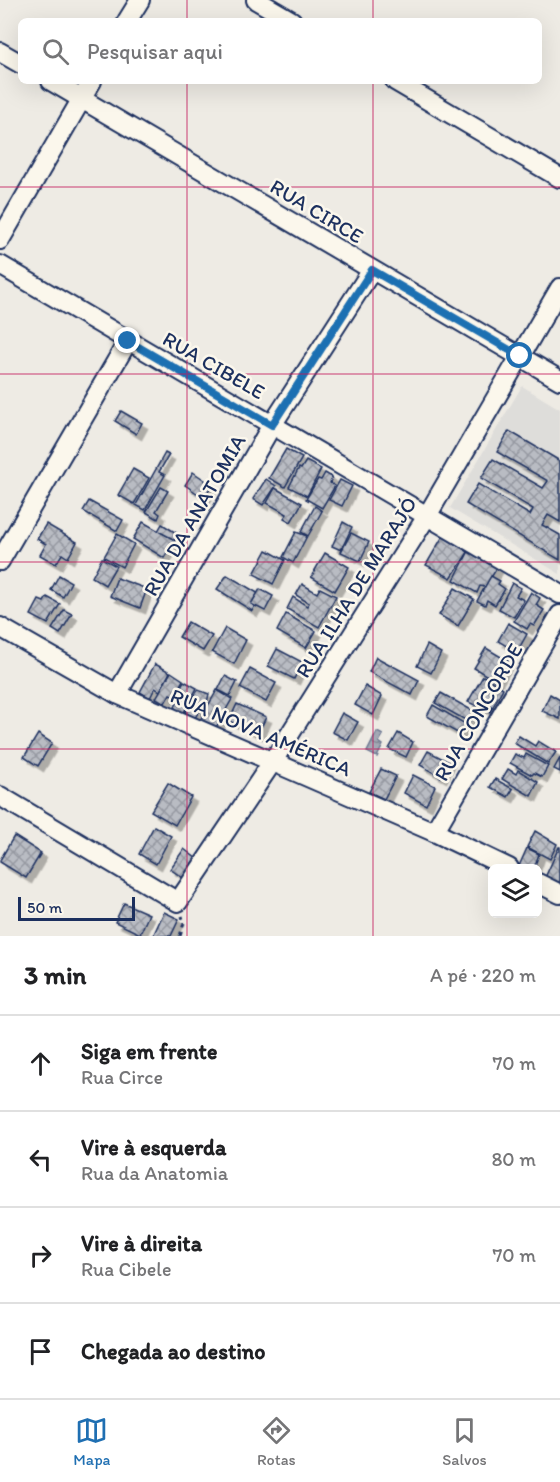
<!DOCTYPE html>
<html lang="pt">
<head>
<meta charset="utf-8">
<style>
	body { margin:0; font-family:Itim,sans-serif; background:#f2f2f2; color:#202124 }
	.controls { position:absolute; right:18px; bottom:18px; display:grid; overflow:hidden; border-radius:9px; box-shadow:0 6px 24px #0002 }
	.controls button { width:54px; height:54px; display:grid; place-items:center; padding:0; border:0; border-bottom:2px solid #e0e0e0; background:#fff; color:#202124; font:30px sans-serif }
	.scale { position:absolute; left:18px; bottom:15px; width:117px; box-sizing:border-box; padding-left:6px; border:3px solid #1b2f5e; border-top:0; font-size:16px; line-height:21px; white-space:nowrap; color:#1b2f5e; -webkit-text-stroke:4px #fbf7ec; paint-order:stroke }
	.stop { position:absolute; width:18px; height:18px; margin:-14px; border:4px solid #1f6fb2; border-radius:50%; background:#fff }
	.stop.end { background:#1f6fb2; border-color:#fff; box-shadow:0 2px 6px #0008 }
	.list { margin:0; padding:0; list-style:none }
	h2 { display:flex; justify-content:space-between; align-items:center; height:78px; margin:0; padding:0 24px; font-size:26px }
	h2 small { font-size:20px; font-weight:400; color:#757577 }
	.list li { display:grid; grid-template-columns:39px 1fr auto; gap:18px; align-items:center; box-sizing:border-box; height:96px; padding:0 24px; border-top:2px solid #e0e0e0 }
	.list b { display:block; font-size:22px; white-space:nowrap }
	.list p { margin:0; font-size:20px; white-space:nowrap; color:#757577 }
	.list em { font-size:20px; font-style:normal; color:#757577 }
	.icon { flex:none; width:33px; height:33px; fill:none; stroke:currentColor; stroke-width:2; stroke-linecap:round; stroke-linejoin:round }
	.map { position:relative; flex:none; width:560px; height:936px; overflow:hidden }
	.search { position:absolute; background:#fff; box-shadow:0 6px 24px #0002; left:18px; right:18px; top:18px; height:66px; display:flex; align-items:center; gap:15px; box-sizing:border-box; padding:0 21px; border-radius:9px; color:#757577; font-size:22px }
	.sheet { height:462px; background:#fff }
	nav { display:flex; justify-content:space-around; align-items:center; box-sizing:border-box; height:84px; border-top:2px solid #e0e0e0; background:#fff; font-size:16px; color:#757577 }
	nav a { display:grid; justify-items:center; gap:3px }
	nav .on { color:#1f6fb2 }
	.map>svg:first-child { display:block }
	.built { fill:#deddda }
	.water { fill:url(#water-waves); stroke:#6d7892; stroke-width:1.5 }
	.building { fill:url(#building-cross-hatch); stroke:#1b2f5e; stroke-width:1.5; filter:url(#shadow) }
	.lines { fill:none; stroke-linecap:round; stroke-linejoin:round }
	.minor-casing { stroke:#1b2f5e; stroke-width:22 }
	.path { stroke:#1b2f5e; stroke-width:3; stroke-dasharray:4.5 4.5; stroke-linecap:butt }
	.minor { stroke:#fbf7ec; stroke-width:18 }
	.route { stroke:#1f6fb2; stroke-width:8 }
	.grid { fill:none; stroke:#c2185b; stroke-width:1.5; stroke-opacity:0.55 }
	.labels { text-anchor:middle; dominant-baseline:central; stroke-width:5; stroke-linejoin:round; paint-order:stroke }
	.street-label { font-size:21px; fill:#1b2f5e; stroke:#fbf7ec }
</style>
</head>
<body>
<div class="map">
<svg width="560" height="936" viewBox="0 0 560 936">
	<defs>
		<pattern id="water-waves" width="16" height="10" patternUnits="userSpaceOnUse" patternTransform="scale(1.5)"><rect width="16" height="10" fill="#a3a8b4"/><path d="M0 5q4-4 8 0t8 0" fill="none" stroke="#848996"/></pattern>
		<pattern id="building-cross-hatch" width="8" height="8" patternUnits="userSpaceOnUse" patternTransform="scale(1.5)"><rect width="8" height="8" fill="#b9bcc3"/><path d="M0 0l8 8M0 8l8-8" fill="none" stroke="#9699a2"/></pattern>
		<filter id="shadow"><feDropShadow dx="5.5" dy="5.5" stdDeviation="0" flood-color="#0004"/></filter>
	</defs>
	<rect width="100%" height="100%" fill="#eeebe4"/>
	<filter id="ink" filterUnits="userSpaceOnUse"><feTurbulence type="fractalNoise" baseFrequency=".0167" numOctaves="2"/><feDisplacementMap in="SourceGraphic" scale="12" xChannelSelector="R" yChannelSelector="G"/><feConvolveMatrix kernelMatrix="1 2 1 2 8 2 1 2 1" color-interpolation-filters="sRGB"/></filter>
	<g filter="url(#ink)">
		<polygon class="built" points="522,386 560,409 560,574 450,508"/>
		<polygon class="water" points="377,732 383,735 379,742 383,745 377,757 367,752"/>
		<g class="building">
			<polygon points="121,411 142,423 136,434 115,421"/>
			<polygon points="509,431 560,461 560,522 548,515 542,525 560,535 560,560 466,504 478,484 530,515 533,509 481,478 493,459 543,488 548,481 497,452"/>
			<polygon points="286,449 302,458 285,487 269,478"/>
			<polygon points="165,453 169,455 159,472 165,475 145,510 136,505"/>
			<polygon points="306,461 321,469 307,496 289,487 299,468 301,469"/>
			<polygon points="133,469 149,478 134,504 118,495"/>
			<polygon points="193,472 212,485 204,498 185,485"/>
			<polygon points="325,473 332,477 330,483 335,486 322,508 306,499 318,479 321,480"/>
			<polygon points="266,479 276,486 263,505 253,499"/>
			<polygon points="340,480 352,486 342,506 329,500"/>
			<polygon points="161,487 168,491 156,511 160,514 158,519 146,512"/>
			<polygon points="275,488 302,503 291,522 284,518 287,514 267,503"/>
			<polygon points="89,501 123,520 117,531 83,511"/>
			<polygon points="315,506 322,511 308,536 301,532"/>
			<polygon points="143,522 175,540 164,558 133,539"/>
			<polygon points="343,522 352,527 341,550 332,546"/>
			<polygon points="46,524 77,542 68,558 62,554 56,564 40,555 46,544 37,539"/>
			<polygon points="162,524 178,534 175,540 158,531"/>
			<polygon points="296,532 307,536 293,563 283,557"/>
			<polygon points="351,533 369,542 360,561 341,552"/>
			<polygon points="117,534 134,544 122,567 104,557"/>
			<polygon points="443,536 469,551 451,578 426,565"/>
			<polygon points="267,550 285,560 273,584 254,574"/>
			<polygon points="469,551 497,568 485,587 480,586 477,593 454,580"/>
			<polygon points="325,553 349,567 335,591 311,577"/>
			<polygon points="102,558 116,566 105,585 92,577"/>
			<polygon points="59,575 71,582 63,597 51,590"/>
			<polygon points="227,575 261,595 252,611 217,589"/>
			<polygon points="491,576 500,581 498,584 505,589 495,605 487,600 485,605 477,601"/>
			<polygon points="117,578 147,589 140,608 110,596"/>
			<polygon points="512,583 521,588 516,596 524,600 514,617 499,609"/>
			<polygon points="302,584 317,593 320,588 336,596 319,627 287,609 293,597 307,606 309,603 296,595"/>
			<polygon points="455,588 474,599 458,626 439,615"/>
			<polygon points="260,589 273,596 265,611 251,604"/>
			<polygon points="531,592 540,598 536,605 544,610 534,626 530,624 527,629 514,621"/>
			<polygon points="47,597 60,604 48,624 31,615 39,600 44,602"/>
			<polygon points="64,610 72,614 60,634 52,629"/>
			<polygon points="286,614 316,631 306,648 277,631"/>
			<polygon points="188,622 212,636 203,651 179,637"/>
			<polygon points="508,623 527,634 517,652 498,641"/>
			<polygon points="225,628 246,640 234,664 212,652"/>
			<polygon points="427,645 441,653 431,673 417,666"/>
			<polygon points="486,648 508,661 496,681 474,668"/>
			<polygon points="277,649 302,662 294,679 268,666"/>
			<polygon points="376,657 419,680 412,695 369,672"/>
			<polygon points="155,664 170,672 160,691 155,688 150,698 140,692"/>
			<polygon points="250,669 276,683 266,702 240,688"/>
			<polygon points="171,672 183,680 174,696 170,694 165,703 156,698"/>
			<polygon points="225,676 237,682 230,696 218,690"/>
			<polygon points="483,676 503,688 490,712 468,702"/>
			<polygon points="184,681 197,688 183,714 174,709 179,699 175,697"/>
			<polygon points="365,686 382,696 373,715 355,705"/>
			<polygon points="198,690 209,694 206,707 203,712 199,711 195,718 185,713"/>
			<polygon points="217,690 232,699 214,731 199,722"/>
			<polygon points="441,693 475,712 469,722 435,703"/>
			<polygon points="550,694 560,700 560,719 542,711"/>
			<polygon points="237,704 266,717 258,734 229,721"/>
			<polygon points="433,705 467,725 461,735 427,716"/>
			<polygon points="342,713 358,722 348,740 332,732"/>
			<polygon points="398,733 413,742 406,757 389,749"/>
			<polygon points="38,734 52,743 38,766 24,757"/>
			<polygon points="519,736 535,746 538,741 556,752 548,764 514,743"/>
			<polygon points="428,751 449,762 441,777 420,765"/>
			<polygon points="515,754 524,758 526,754 548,766 542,777 534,773 532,775 510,763"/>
			<polygon points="560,758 560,772 554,769"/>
			<polygon points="381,769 396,776 384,799 369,792"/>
			<polygon points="508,769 516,774 518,770 538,782 531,796 502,779"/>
			<polygon points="413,775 435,786 426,805 404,793"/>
			<polygon points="495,779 513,789 508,797 490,787"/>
			<polygon points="168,783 191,797 175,825 151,811"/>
			<polygon points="154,826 171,836 156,864 139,854"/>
			<polygon points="535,831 557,844 550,859 527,847"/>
			<polygon points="14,836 41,853 26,878 0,862 0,860"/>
			<polygon points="559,847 560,847 560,890 543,882"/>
			<polygon points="527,848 539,854 534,868 525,868 519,866"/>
			<polygon points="184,849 197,859 183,878 170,869"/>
			<polygon points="124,903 149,914 140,934 115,922"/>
			<polygon points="164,912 179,919 171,936 153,936"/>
		</g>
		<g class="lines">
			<defs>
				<g id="minor">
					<polyline points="256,0 292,21"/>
					<polyline points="127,21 140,0"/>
					<polyline points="0,52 21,64"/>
					<polyline points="51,81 560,380"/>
					<polyline points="395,81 560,178"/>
					<polyline points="0,240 92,81"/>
					<polyline points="0,265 560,594"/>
					<polyline points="0,561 128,341"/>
					<polyline points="0,627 117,694 434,832 509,868"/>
					<polyline points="117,694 272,425 372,270"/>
					<polyline points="0,796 178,902 273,761 427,516 560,288"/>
					<polyline points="434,832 560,615"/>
					<polyline points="538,883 560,894"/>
				</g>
			</defs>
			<use href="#minor" class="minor-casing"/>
			<polyline class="path" points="180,936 184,923 182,916"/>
			<use href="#minor" class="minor"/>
		</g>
	</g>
	<g class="lines" filter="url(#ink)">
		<polyline class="route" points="128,341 272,425 372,270 520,356"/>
	</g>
	<path class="grid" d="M187 0V21M373 0V21M187 81V936M373 81V936M0 187H560M0 374H560M0 562H560M0 749H560"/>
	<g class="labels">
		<g class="street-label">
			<text transform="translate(317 211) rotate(31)">RUA CIRCE</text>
			<text transform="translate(214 365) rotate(30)">RUA CIBELE</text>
			<text transform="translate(194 515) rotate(-60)">RUA DA ANATOMIA</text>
			<text transform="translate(356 587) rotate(-58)">RUA ILHA DE MARAJÓ</text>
			<text transform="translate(478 712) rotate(-60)">RUA CONCORDE</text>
			<text transform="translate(261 732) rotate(23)">RUA NOVA AMÉRICA</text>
		</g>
	</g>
</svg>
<div class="controls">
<button><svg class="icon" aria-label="layers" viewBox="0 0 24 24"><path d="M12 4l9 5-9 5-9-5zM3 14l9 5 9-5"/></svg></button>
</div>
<div class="scale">50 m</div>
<div class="stop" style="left:520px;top:356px"></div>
<div class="stop end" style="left:128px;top:341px"></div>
<div class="search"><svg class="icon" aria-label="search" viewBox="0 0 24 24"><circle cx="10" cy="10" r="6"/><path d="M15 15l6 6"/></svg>Pesquisar aqui</div>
</div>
<section class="sheet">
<h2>3 min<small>A pé · 220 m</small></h2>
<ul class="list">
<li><svg class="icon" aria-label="ahead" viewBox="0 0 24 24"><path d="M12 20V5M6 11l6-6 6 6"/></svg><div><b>Siga em frente</b><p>Rua Circe</p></div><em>70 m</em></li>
<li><svg class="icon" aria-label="left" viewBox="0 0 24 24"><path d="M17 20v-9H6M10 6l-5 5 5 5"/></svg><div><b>Vire à esquerda</b><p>Rua da Anatomia</p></div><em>80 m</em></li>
<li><svg class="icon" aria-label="right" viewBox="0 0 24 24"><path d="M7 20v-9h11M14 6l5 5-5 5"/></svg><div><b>Vire à direita</b><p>Rua Cibele</p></div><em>70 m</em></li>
<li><svg class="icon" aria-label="arrive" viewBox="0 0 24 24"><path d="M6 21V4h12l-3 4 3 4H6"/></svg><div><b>Chegada ao destino</b></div></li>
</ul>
</section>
<nav>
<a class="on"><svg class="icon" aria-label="map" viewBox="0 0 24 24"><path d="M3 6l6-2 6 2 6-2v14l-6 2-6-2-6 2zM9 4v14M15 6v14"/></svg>Mapa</a>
<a><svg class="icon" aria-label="directions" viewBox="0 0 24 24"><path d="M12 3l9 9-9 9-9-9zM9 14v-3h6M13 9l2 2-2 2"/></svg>Rotas</a>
<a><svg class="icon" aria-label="saved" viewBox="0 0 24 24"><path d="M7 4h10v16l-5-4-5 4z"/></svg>Salvos</a>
</nav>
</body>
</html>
